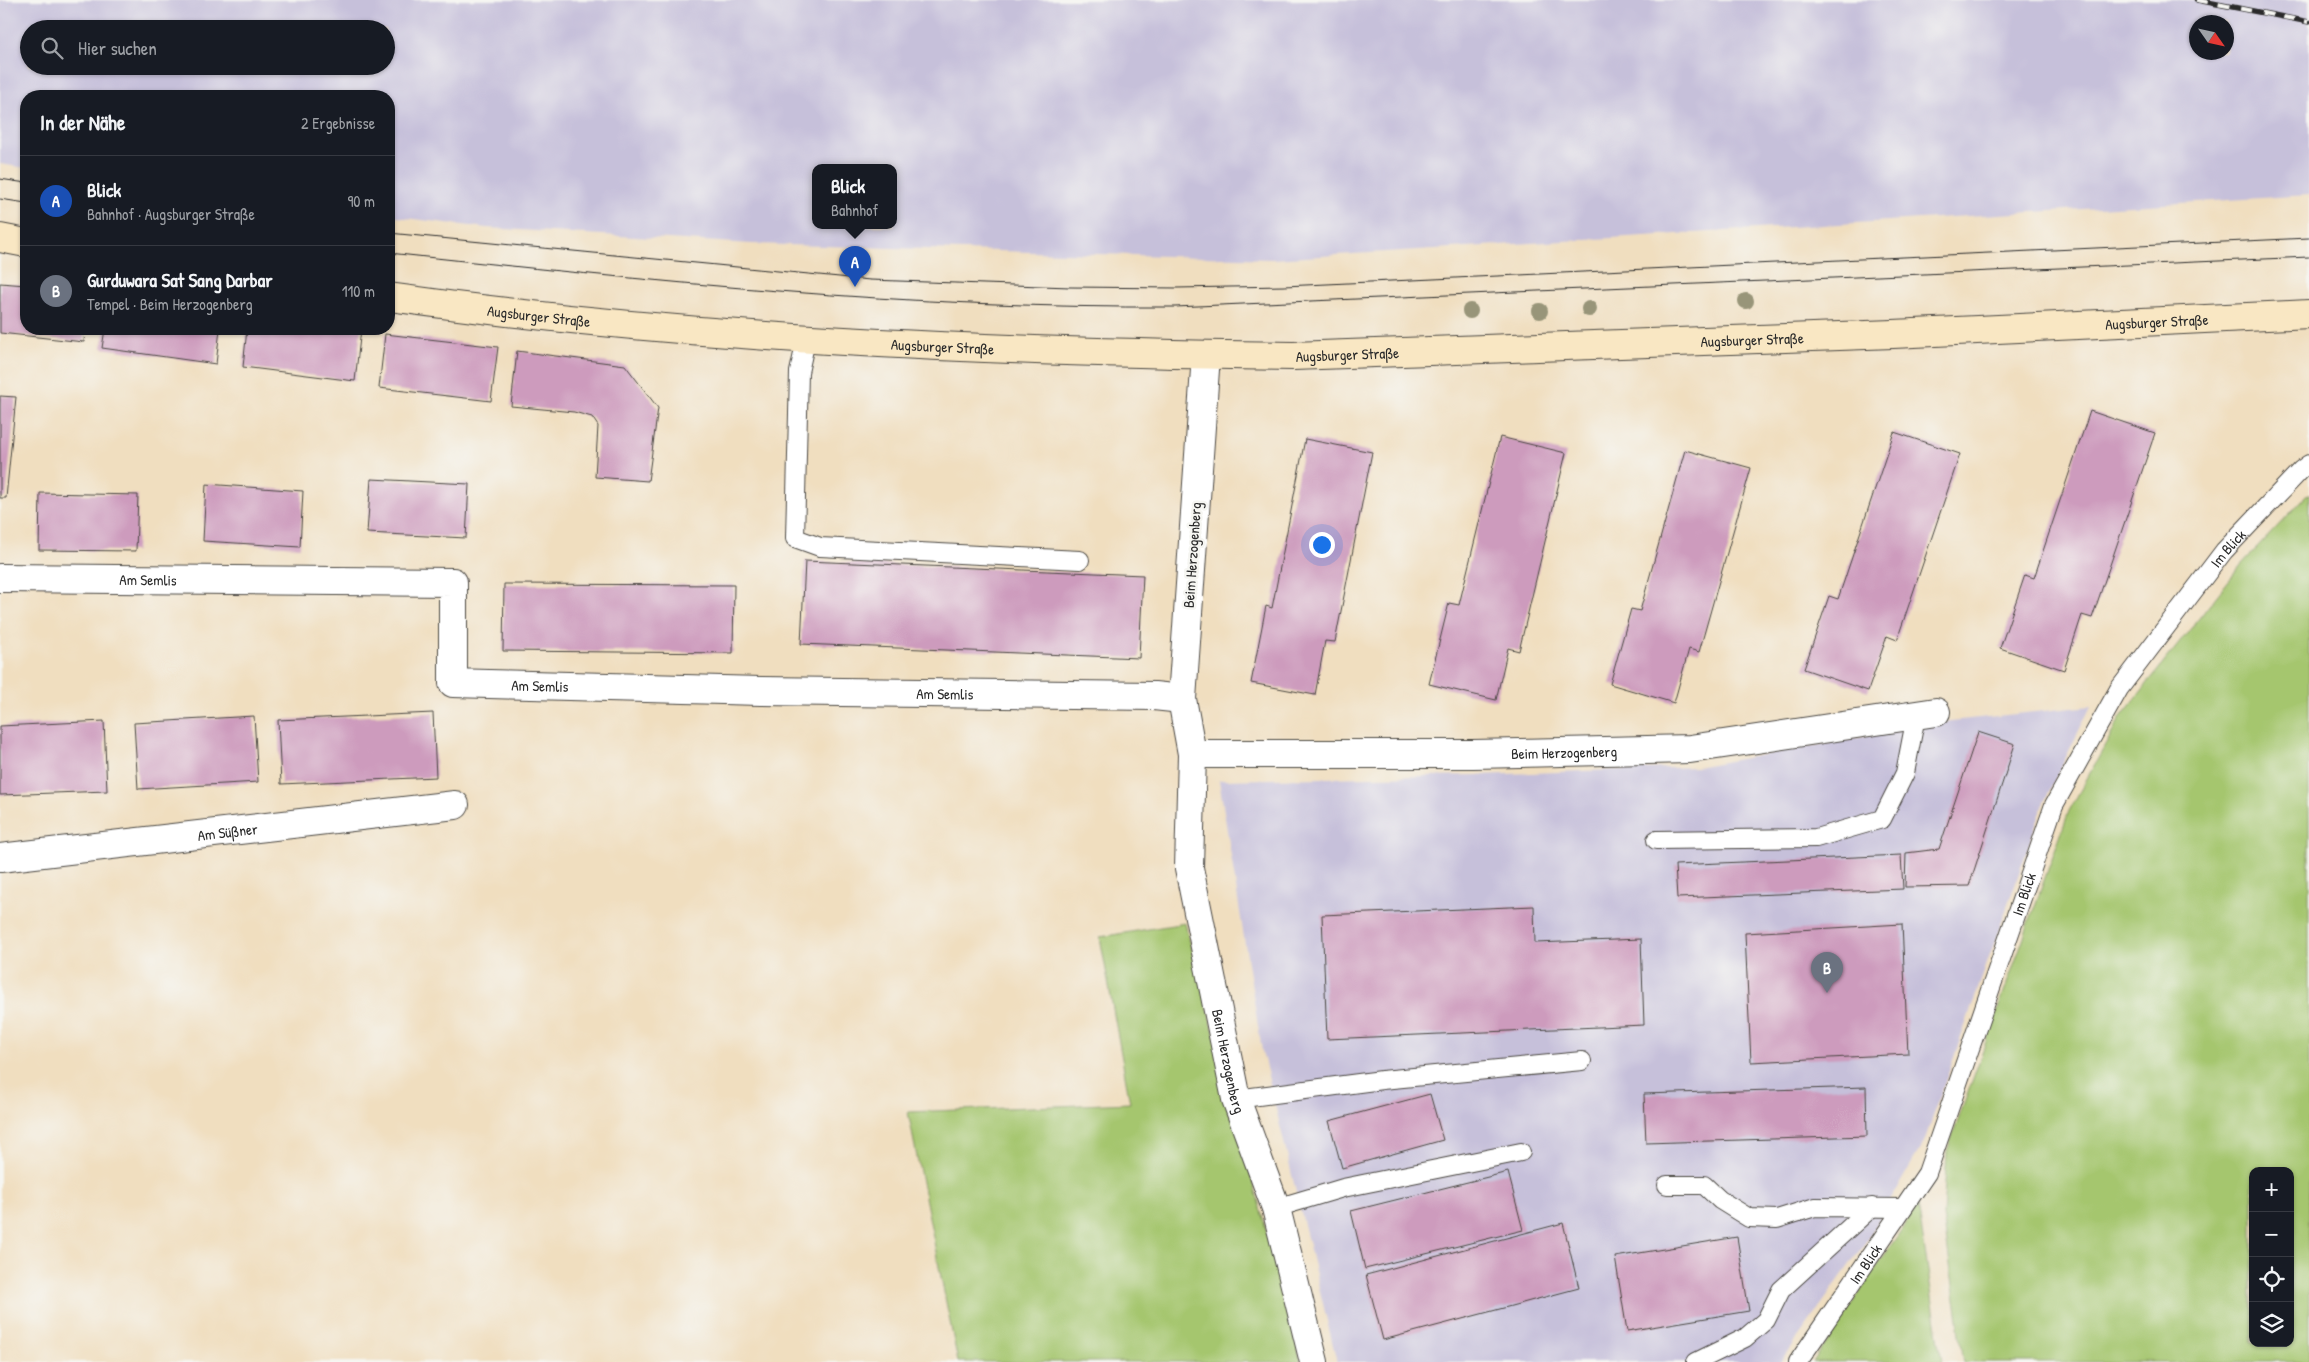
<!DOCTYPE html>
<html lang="de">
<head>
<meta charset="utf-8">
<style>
	body { margin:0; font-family:"Patrick Hand",sans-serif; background:#20242c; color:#f1f3f6 }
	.controls { position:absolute; right:15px; bottom:15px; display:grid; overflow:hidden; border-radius:10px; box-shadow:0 1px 4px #0004 }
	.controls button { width:45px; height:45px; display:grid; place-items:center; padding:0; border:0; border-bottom:1px solid #363941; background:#171b24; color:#f1f3f6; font:25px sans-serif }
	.compass { position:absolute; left:2189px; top:15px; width:45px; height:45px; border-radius:50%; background:#171b24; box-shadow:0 1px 4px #0004; rotate:124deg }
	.you { position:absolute; left:1321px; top:544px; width:18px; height:18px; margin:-12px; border:4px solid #fff; border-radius:50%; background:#1a73e8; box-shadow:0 0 0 8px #1a73e833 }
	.badge { display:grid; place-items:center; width:32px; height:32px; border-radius:50%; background:#db2777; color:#fff; font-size:16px; font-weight:700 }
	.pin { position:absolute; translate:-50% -41px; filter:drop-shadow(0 1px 2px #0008) }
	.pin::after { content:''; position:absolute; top:26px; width:18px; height:15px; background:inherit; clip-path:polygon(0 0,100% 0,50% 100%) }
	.popup { position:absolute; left:812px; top:164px; width:85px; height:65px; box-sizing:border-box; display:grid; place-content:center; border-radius:10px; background:#171b24; filter:drop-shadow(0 1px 4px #0005); font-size:16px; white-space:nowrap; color:#9ea1a6 }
	.popup b { font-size:19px; color:#f1f3f6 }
	.popup::after { content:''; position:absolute; left:50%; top:100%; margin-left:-10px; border:10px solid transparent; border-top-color:#171b24 }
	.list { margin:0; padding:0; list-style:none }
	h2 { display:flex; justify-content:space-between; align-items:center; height:65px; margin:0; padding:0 20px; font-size:21px }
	h2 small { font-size:16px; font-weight:400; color:#9ea1a6 }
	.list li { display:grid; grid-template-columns:32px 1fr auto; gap:15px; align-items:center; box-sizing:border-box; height:90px; padding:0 20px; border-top:1px solid #363941 }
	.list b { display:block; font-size:19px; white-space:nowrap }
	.list p { margin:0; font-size:16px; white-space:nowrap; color:#9ea1a6 }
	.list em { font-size:16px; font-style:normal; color:#9ea1a6 }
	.icon { flex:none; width:28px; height:28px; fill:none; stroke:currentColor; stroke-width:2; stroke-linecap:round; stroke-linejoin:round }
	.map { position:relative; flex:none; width:2309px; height:1362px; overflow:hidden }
	.search { position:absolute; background:#171b24; box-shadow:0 1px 4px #0004; left:20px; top:20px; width:375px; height:55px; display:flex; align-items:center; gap:12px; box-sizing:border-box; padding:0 18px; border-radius:28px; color:#9ea1a6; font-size:19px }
	.panel { position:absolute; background:#171b24; box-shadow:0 1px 4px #0004; left:20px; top:90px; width:375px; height:245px; border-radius:20px }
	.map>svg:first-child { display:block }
	.industrial { fill:#c6c0da; fill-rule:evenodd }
	.green { fill:#a5c66e; stroke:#68784c; fill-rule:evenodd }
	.building { fill:#cd9bbd }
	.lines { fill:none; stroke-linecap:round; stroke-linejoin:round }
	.service-casing { stroke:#494641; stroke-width:20 }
	.minor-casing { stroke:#494641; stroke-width:30 }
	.secondary-casing { stroke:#494641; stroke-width:30 }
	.service { stroke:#fff; stroke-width:18 }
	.minor { stroke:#fff; stroke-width:28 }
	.secondary { stroke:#f9e7c3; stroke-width:28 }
	.tram { stroke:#2b2b2b; stroke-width:1 }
	.rail-casing { stroke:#2b2b2b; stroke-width:5.5 }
	.rail { stroke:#f6f6f2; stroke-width:4; stroke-dasharray:11; stroke-linecap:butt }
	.tree { fill:#989579 }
	.labels { text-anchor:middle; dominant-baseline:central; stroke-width:5; stroke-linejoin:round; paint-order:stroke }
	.street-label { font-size:15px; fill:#2b2b2b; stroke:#f6f6f2 }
</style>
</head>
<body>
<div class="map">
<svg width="2309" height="1362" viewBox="0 0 2309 1362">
	<rect width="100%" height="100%" fill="#f6f6f2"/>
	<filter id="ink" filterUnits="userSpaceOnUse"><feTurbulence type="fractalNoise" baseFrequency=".02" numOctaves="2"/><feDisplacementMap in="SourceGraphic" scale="10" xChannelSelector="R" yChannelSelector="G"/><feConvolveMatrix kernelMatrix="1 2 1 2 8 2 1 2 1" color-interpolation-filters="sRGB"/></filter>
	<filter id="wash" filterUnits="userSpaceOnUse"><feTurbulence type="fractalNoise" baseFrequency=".0096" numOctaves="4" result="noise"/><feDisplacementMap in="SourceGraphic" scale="20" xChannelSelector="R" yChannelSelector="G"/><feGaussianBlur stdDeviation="1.12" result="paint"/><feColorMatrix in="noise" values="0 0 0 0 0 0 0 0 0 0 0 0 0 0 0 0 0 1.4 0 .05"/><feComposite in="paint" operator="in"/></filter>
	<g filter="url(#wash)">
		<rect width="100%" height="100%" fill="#f0debf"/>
		<g class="industrial">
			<path d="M0 0H2309V195L1272 259 752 244 487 228 389 216V96H26V168L0 164ZM2196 22H2226V52H2196ZM29 29H386V66H29ZM816 168H894V226H816Z"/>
			<polygon points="2091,706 2044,802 1924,1142 1867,1240 1781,1362 1337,1362 1262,1051 1219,780 1479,775 1696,767 1951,721"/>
		</g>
		<g class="green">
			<path d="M2309 493V1362H1964L1943 1216 1947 1151 2069 811 2121 717 2241 565ZM2253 1171H2290V1343H2253Z"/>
			<polygon points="1185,923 1301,1362 958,1362 908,1112 1130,1103 1100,937"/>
			<polygon points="1918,1205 1942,1362 1813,1362"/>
		</g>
		<g id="blocks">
			<g class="building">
				<polygon points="0,283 26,285 26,329 85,329 84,342 0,333"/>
				<polygon points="105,329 220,329 216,364 102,348"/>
				<polygon points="247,329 361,329 355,381 243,367"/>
				<polygon points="385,334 498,347 491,401 379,388"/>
				<polygon points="517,351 625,365 658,408 648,481 595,477 598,426 592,417 574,412 511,406"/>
				<polygon points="0,396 16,397 6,498 0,498"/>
				<polygon points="2090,411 2155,433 2092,618 2082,615 2064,670 2000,648 2025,575 2034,578"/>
				<polygon points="1894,432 1960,454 1897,640 1887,636 1868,691 1804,669 1829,596 1838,599"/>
				<polygon points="1500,437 1566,453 1519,651 1508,648 1496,700 1429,684 1449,603 1459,605"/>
				<polygon points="1305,439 1372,452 1335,642 1325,641 1315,695 1251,683 1266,606 1272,608"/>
				<polygon points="1685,450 1751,468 1699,652 1689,649 1674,703 1610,684 1631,609 1640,611"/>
				<polygon points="371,479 469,484 466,538 367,533"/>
				<polygon points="206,484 303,491 300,547 203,541"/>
				<polygon points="40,493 138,495 136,551 39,550"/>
				<polygon points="805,561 1143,575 1139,658 801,644"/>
				<polygon points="504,584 734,585 733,653 503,651"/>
				<polygon points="433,713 436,777 281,784 278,720"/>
				<polygon points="254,716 258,782 138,789 134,723"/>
				<polygon points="104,721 107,791 0,795 0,726"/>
				<polygon points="1978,732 2015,744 1969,886 1905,887 1906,853 1939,849"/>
				<polygon points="1901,855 1903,889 1677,898 1675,865"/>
				<polygon points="1534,906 1535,943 1641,939 1644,1025 1327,1039 1322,915"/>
				<polygon points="1902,924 1908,1054 1751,1062 1745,933"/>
				<polygon points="1866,1087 1867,1136 1646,1143 1644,1094"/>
				<polygon points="1430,1094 1443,1140 1342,1168 1329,1121"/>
				<polygon points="1508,1172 1523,1230 1365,1269 1351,1211"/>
				<polygon points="1563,1223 1579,1288 1383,1340 1366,1275"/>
				<polygon points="1737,1237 1749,1311 1627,1331 1615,1257"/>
			</g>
		</g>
	</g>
	<g filter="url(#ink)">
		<use href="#blocks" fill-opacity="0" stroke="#494641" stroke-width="1"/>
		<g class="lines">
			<defs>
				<g id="service">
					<polyline points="806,340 799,372 795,538 820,547 1080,560"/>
					<polyline points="1656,840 1816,838 1882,819 1905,773 1916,716"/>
					<polyline points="1236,1099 1382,1080 1582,1061"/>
					<polyline points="1667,1185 1704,1185 1720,1200 1749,1218 1777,1219 1815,1207 1903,1208"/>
					<polyline points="1276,1208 1343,1188 1521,1152"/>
					<polyline points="1696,1362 1745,1338 1766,1320 1781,1290 1872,1207"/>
					<path id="s1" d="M1798 1362 1927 1173 2054 805 2119 689 2224 551 2301 470 2309 464"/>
				</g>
				<g id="minor">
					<path id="s2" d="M1206 355 1182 699 1192 754 1189 868 1236 1099 1276 1208 1314 1362"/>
					<path id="s3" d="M0 578 453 582V683L761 691 1154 696 1182 699"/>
					<path id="s4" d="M1192 754H1473L1690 749 1936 712"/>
					<path id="s5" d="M0 858 455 805"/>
				</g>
				<g id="secondary">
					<polyline points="0,238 26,243"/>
					<path id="s6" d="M389 297C688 339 991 352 1293 356L1893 334 2309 314"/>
				</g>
			</defs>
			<use href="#service" class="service-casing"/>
			<use href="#minor" class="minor-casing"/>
			<use href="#secondary" class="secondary-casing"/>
			<use href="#service" class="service"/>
			<use href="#minor" class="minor"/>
			<use href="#secondary" class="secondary"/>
			<g class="tram">
				<polyline points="0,179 26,183"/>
				<polyline points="0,199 26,203"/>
				<polyline points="389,233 870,280 1070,287 1177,288 1284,286 2309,238"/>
				<path d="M389 253C650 281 912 309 1175 307L2309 257"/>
			</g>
			<defs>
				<polyline id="rail" points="2197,0 2309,22"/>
			</defs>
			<use href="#rail" class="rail-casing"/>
			<use href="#rail" class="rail"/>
		</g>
		<g class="tree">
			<circle cx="1746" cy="301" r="8"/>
			<circle cx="1589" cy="309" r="8"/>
			<circle cx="1470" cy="311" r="8"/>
			<circle cx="1540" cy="311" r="8"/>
		</g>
	</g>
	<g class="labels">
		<g class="street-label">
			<text stroke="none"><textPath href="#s6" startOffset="151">Augsburger Straße</textPath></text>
			<text stroke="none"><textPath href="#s6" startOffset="1771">Augsburger Straße</textPath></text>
			<text stroke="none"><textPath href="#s6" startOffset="1366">Augsburger Straße</textPath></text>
			<text stroke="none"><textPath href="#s6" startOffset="556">Augsburger Straße</textPath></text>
			<text stroke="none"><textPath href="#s6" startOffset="961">Augsburger Straße</textPath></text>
			<text stroke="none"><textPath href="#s1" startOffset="929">Im Blick</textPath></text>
			<text transform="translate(1192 555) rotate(-86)">Beim Herzogenberg</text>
			<text stroke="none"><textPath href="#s3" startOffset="148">Am Semlis</textPath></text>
			<text stroke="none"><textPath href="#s3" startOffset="641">Am Semlis</textPath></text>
			<text stroke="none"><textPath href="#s3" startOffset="1046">Am Semlis</textPath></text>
			<text stroke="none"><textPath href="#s4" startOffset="372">Beim Herzogenberg</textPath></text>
			<text stroke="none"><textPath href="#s5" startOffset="229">Am Süßner</textPath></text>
			<text stroke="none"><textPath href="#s1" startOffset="524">Im Blick</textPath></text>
			<text stroke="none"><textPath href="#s2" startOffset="712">Beim Herzogenberg</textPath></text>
			<text stroke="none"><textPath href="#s1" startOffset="119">Im Blick</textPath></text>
		</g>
	</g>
</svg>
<div class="controls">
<button>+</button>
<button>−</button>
<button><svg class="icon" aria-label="locate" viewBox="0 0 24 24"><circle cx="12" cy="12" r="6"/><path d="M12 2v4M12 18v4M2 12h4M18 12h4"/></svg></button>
<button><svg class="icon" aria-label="layers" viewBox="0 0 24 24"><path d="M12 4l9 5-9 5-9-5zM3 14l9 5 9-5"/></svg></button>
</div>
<svg class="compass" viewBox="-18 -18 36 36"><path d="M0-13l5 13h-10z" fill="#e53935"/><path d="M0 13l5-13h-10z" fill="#9ea1a6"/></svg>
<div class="you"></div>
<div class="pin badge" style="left:855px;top:287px;background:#1a4fb4">A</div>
<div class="popup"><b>Blick</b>Bahnhof</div>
<div class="pin badge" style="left:1827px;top:993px;background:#6b7280">B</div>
<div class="search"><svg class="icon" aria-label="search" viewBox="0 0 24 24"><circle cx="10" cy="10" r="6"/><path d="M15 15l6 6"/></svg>Hier suchen</div>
<section class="panel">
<h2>In der Nähe<small>2 Ergebnisse</small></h2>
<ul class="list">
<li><span class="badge" style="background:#1a4fb4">A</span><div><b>Blick</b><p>Bahnhof · Augsburger Straße</p></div><em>90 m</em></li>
<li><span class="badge" style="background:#6b7280">B</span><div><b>Gurduwara Sat Sang Darbar</b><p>Tempel · Beim Herzogenberg</p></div><em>110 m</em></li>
</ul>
</section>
</div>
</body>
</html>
